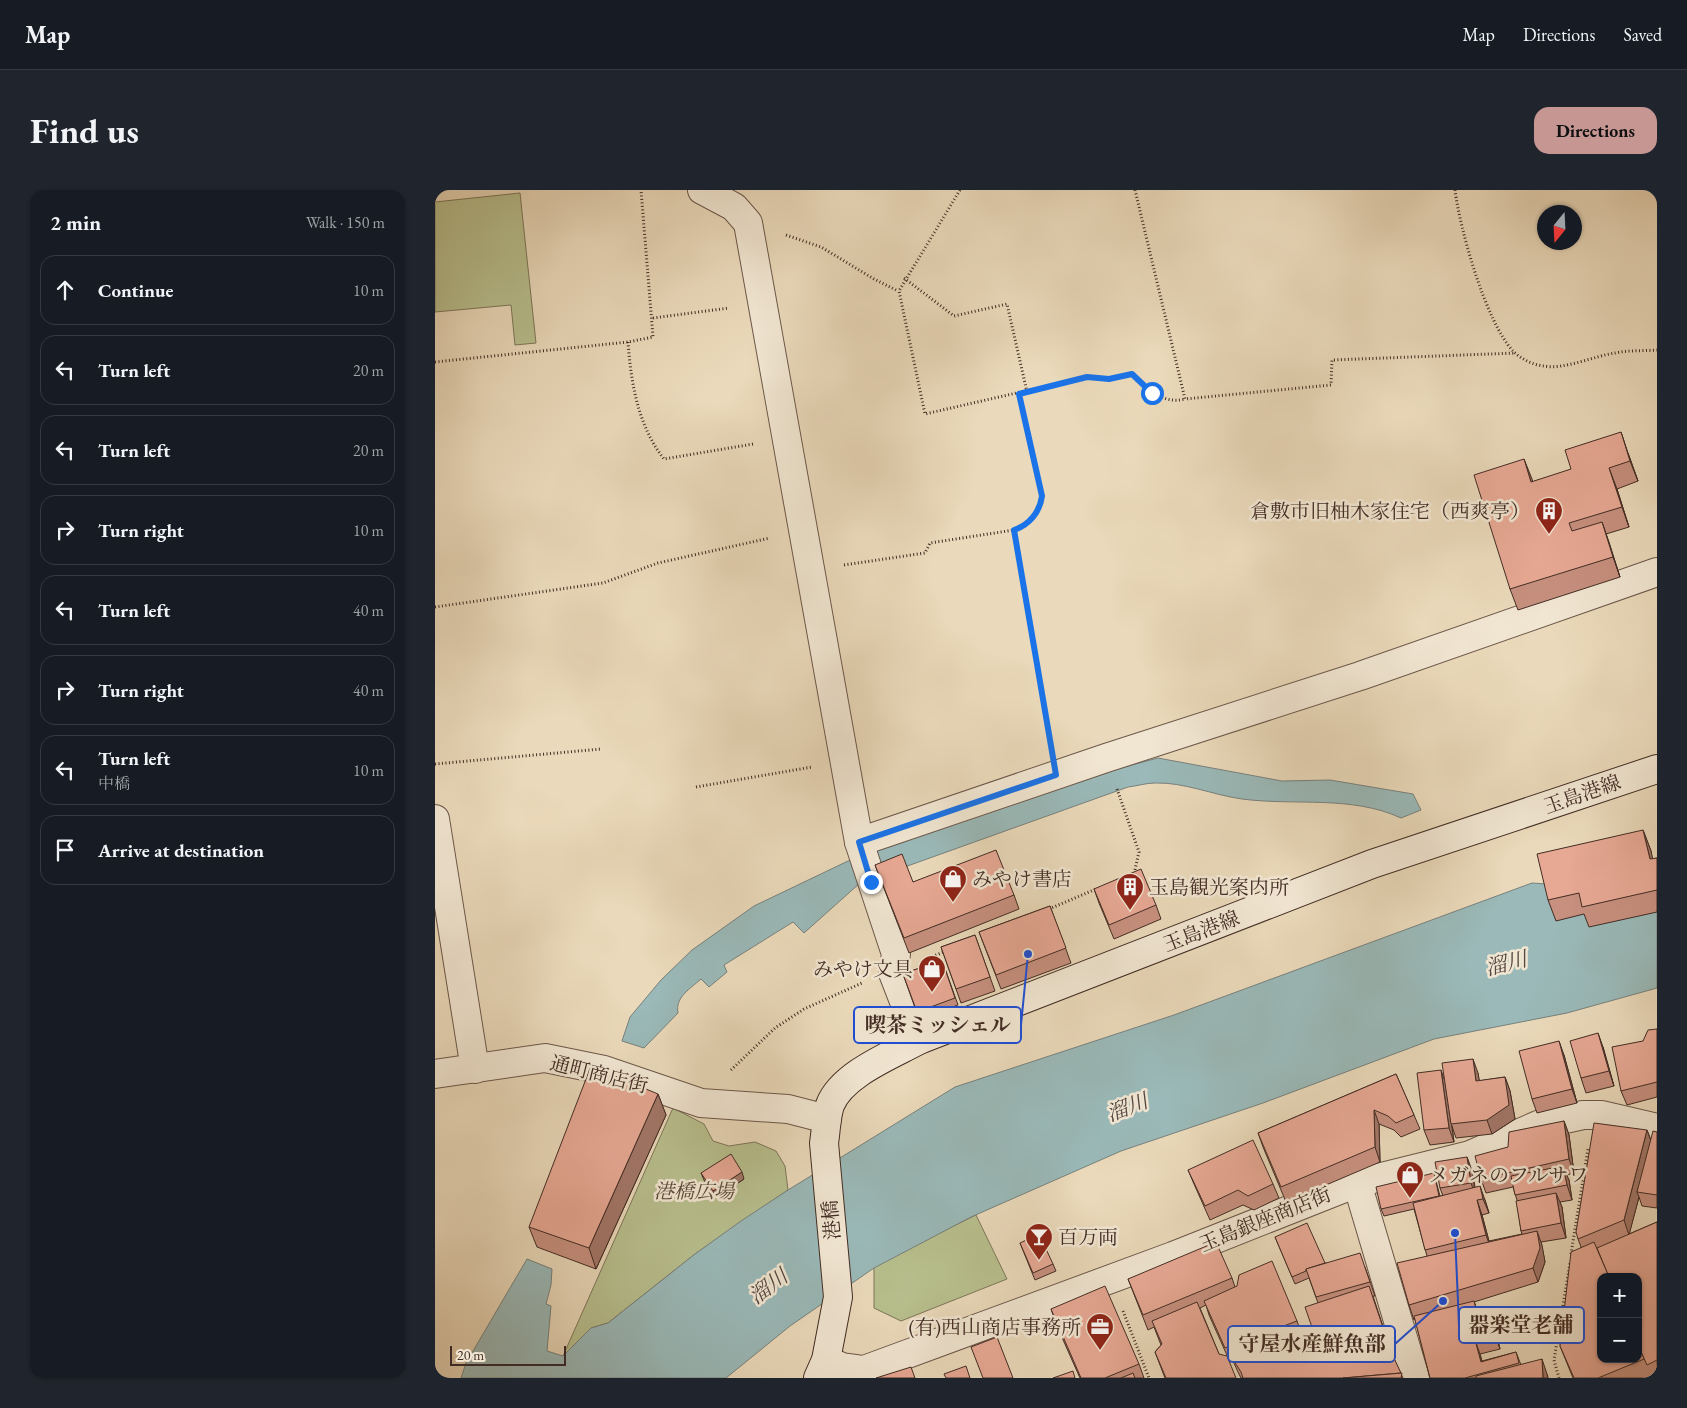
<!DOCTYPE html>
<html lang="en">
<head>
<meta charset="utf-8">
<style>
	body { margin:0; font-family:"EB Garamond","Noto Serif JP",serif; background:#20242c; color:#f1f3f6 }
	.controls { position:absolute; right:15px; bottom:15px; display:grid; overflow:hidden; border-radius:10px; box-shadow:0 1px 4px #0004 }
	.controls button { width:45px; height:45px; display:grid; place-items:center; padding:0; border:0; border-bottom:1px solid #363941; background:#171b24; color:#f1f3f6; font:25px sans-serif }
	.compass { position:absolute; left:1102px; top:15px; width:45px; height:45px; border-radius:50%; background:#171b24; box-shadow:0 1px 4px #0004; rotate:198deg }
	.scale { position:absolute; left:15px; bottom:12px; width:116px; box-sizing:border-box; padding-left:5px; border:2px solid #422c24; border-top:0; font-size:14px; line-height:18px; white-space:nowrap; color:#422c24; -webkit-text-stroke:4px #f1e6d2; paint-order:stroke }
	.stop { position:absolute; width:15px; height:15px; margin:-11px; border:4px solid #1a73e8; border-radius:50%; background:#fff }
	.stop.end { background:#1a73e8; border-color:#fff; box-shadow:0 1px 5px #0008 }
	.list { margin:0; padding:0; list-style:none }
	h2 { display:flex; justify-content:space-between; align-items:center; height:65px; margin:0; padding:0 20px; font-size:21px }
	h2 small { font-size:16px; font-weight:400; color:#9ea1a6 }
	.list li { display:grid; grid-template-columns:32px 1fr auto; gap:15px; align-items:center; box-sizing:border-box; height:70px; margin:0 10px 10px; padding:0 10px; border:1px solid #363941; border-radius:15px }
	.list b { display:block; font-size:19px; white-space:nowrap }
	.list p { margin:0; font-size:16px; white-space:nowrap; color:#9ea1a6 }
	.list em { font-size:16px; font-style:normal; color:#9ea1a6 }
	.icon { flex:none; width:28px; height:28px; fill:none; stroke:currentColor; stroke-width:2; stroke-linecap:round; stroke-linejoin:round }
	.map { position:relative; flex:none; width:1222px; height:1188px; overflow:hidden; border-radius:15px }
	header { display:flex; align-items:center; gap:30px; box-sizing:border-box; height:70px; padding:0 25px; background:#171b24; border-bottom:1px solid #363941 }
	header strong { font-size:24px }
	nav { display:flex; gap:28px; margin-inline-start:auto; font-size:18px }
	.intro { display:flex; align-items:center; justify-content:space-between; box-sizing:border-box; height:120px; padding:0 30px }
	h1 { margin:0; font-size:35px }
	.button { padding:12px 22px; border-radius:15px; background:#c59692; color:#111; font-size:18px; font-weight:700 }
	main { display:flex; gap:30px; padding:0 30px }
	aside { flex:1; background:#171b24; border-radius:15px; box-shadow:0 1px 4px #0004 }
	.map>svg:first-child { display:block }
	.green { fill:#b8bf8e; stroke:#7d7659 }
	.water { fill:#9ab9b8; stroke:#77817d }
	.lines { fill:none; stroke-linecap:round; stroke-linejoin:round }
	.street-casing { stroke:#6c574a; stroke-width:30 }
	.secondary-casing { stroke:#422c24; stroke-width:30 }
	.path { stroke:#422c24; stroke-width:3; stroke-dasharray:1 2.5; stroke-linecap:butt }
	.street { stroke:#f1e6d2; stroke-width:28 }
	.secondary { stroke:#f1e6d2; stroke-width:28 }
	.wall { fill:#c7907f; stroke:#422c24 }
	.shaded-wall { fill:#a27668; stroke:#422c24 }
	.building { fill:#e7a894; stroke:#422c24 }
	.route { stroke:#1a73e8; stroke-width:6 }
	.labels { text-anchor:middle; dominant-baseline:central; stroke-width:5; stroke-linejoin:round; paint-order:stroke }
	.poi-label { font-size:20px; fill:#422c24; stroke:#f1e6d2; text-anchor:start }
	.street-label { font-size:20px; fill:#422c24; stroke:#f1e6d2 }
	.park-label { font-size:20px; font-style:italic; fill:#5a4939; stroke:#f1e6d2 }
	.water-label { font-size:21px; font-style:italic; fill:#544842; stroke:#f1e6d2 }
	.leader { fill:none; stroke:#1d4ed8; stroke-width:2 }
	.callout-dot { fill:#1d4ed8; stroke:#f1e6d2; stroke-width:2 }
	.callout { fill:#f1e6d2; stroke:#1d4ed8; stroke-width:2 }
	.callout-label { font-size:21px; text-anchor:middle; font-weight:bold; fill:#422c24 }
</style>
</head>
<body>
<header>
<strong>Map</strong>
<nav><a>Map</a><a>Directions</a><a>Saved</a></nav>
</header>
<div class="intro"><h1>Find us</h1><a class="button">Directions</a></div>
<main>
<aside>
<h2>2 min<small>Walk · 150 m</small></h2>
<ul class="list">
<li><svg class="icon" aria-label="ahead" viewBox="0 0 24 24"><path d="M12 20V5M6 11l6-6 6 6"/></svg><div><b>Continue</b></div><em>10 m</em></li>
<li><svg class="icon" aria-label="left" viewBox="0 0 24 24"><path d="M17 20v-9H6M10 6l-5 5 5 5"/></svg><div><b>Turn left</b></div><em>20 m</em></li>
<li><svg class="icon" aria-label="left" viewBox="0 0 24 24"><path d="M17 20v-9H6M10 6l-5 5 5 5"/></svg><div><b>Turn left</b></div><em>20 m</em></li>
<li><svg class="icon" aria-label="right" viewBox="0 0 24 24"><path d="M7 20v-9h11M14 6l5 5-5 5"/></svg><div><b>Turn right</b></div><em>10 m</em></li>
<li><svg class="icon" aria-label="left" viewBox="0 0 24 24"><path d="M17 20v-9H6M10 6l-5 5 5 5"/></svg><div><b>Turn left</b></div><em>40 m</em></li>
<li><svg class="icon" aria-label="right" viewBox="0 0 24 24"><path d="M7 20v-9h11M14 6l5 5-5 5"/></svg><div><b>Turn right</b></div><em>40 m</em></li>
<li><svg class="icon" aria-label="left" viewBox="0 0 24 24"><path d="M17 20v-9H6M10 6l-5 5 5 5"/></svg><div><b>Turn left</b><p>中橋</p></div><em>10 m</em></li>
<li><svg class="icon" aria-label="arrive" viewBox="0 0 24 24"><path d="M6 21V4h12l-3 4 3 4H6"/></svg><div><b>Arrive at destination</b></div></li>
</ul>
</aside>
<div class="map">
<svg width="1222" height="1188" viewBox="0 0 1222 1188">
	<rect width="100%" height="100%" fill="#ead9ba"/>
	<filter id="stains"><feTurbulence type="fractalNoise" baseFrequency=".004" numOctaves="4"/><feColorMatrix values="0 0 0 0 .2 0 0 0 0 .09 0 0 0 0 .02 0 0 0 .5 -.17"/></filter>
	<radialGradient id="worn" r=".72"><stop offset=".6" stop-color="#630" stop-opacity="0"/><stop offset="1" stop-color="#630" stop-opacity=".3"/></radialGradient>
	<g class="green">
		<polygon points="85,3 101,153 80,155 76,115 0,122 0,12"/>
		<polygon points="238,918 269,934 278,951 294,956 320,952 341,961 350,976 353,1000 260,1064 173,1133 156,1138 128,1166"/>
		<polygon points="541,1025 572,1089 466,1131 439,1118 439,1075"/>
	</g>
	<g class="water">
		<path d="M723 568 847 591 895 590 978 604 986 620 966 628C916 605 860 616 807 609 778 605 749 592 720 593 711 593 702 596 693 597L425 693 369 743 358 732 289 775 292 782 274 797 266 789C255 799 240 807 243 823L209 858 187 851 195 827 226 790 257 760 319 716 413 671 659 585Z"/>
		<polygon points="1097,693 1222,702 1222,798 1132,823 999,849 828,913 686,961 536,1027 439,1078 355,1136 291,1188 26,1188 31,1173 92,1069 117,1079 116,1095 111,1114 116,1116 112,1161 128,1166 156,1138 173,1133 260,1064 306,1031 353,1000 520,897 739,825"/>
	</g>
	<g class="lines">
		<defs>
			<g id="street">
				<polyline points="267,0 299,17 313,33 424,652 461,764 458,783 484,850"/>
				<polyline points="0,629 40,879"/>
				<polyline points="424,652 671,568 925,486 1222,382"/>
				<polyline points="0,884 110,868 169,880 266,913 353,919 392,929"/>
				<polyline points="922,993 980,1188"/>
				<polyline points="391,1170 407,1177 429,1180 738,1066 922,993 1035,965 1103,935 1148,925 1167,925 1222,938"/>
			</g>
			<path id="secondary" d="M383 1188 391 1170 403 1107 389 953C391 941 391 927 395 915 407 884 457 865 484 850L937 674 1222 579"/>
		</defs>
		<use href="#street" class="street-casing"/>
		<use href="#secondary" class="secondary-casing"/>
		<g class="path">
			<path d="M525 0 464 101 490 224 651 187 674 189 697 184C712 198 728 215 750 209"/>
			<polyline points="700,0 750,209 896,195 897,170 1081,163"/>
			<path d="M1020 0C1025 40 1051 132 1078 161 1086 169 1098 175 1109 176 1129 180 1159 166 1180 163 1194 160 1208 161 1222 160"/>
			<polyline points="351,45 386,57 439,89 463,101"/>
			<polyline points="469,88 519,126 572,114 592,202"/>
			<polyline points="218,128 294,118"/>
			<path d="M193 152C196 193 203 236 229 269L318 254"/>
			<polyline points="0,172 193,152 218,147 206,0"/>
			<path d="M579 340C594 335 605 322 607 306L584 204"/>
			<polyline points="409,375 490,363 495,353 579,340 615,550"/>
			<polyline points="0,417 168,393 223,373 335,348"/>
			<polyline points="0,574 166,559"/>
			<polyline points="261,597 377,577"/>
			<polyline points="682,599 704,662 699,684"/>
			<polyline points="614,719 661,699"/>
			<polyline points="494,768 511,761"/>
			<polyline points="296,880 340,838 369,819 427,793"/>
			<polyline points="1136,1064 1153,959"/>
			<polyline points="688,1121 714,1188"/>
			<polyline points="1124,1188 1119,1170 1135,1073"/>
		</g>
		<use href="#street" class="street"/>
		<use href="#secondary" class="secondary"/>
	</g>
	<g class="wall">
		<polygon points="1193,263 1203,291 1182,299 1194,337 1171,344 1185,387 1083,420 1075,399 1097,292"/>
		<polygon points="1208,640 1216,661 1217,669 1222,668 1222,722 1154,737 1149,724 1121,731 1113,710"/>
		<polygon points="440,675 478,692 579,705 584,719 474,763"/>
		<polygon points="659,699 721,715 726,729 679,749 664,713"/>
		<polygon points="615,716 636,773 566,799 544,742"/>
		<polygon points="540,745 560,801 526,813 506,757"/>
		<polygon points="507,770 523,815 484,829 468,784"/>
		<polygon points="1222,839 1222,907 1192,915 1186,901 1208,851"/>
		<polygon points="1168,857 1179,896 1151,903 1146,888"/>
		<polygon points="1129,865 1142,913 1102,923 1097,909"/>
		<polygon points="1043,883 1044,891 1070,887 1075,901 1080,929 1057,944 1021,948 1017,936 1019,952 995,955 989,940 1010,891"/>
		<polygon points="961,884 979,925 985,939 966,947 959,940 944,934 945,972 851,1012 828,957 823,943"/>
		<polygon points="223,904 231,925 161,1079 102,1057 94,1037"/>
		<polygon points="1129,931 1134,945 1139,983 1131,985 1134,990 1137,1010 1125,1012 1127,1017 1131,1048 1106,1052 1110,1072 1103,1092 1039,1112 1045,1131 1061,1143 1065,1159 1045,1164 1047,1171 1081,1162 1086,1175 1112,1184 1113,1188 995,1188 980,1129 979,1130 974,1115 992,1066 979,1019 949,1026 946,1019 999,983 1001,991 1005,1006 1008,1006 1005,998 1032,967 1037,981 1040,997 1050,1010 1054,1023 1047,1025 1054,1051 1087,1044 1086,1041 1082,1010 1078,997 1051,1003 1046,989 1073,957"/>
		<polygon points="1212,940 1216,950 1222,942 1222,1018 1207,1016 1204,1007 1194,1044 1222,1032 1222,1187 1219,1188 1138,1188 1125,1156 1146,1057 1143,1049"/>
		<polygon points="753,980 838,994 844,1008 819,1020 808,1015 775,1030 759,994"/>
		<polygon points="266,983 309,989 280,1008 269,990"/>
		<polygon points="840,1047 890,1073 930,1077 940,1106 938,1106 958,1167 968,1188 806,1188 803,1182 798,1171 795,1172 774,1125 771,1115 765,1118 784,1164 801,1188 730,1188 720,1162 726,1155 719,1137 713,1140 693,1089 797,1088 800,1097 862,1131 867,1145 841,1155 879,1143 883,1113 874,1088 860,1094"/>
		<polygon points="585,1053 618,1074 621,1081 600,1090"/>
		<polygon points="616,1119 704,1174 709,1188 645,1188 621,1134"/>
	</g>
	<g class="shaded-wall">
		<polygon points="1186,242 1193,263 1203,291 1195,271"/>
		<polygon points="1089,269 1097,289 1104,313 1096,292"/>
		<polygon points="1174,278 1182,299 1194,337 1187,317"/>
		<polygon points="1167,332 1174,352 1185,387 1178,367"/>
		<polygon points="1208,640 1216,661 1222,689 1215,669"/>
		<polygon points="1163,843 1168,857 1179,896 1174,881"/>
		<polygon points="1124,851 1129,865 1142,913 1137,899"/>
		<polygon points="1038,869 1043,883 1047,905 1041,891"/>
		<polygon points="1006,880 1011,894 1019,952 1014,938"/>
		<polygon points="1070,887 1075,901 1080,929 1057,944 1052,930"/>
		<polygon points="223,904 231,925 161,1079 154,1058"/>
		<polygon points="939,920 944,934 945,972 940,957"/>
		<polygon points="1129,931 1134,945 1139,983 1134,969"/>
		<polygon points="1212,940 1217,954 1202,1002 1204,1007 1194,1045 1189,1030"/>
		<polygon points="1032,967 1037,981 1041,1007 1036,993"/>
		<polygon points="1128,976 1134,990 1137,1010 1132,995"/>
		<polygon points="307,982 309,989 280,1008 278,1001"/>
		<polygon points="1045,996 1050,1010 1054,1023 1048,1009"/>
		<polygon points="1121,1003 1127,1017 1131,1048 1126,1033"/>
		<polygon points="1042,1010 1047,1025 1056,1059 1051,1045"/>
		<polygon points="1102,1041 1107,1055 1110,1072 1103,1092 1098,1078"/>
		<polygon points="1039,1111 1044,1126 1049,1145 1044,1131"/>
		<polygon points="1056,1128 1061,1143 1065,1159 1060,1145"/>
		<polygon points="1040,1150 1045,1164 1050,1183 1046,1172"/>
		<polygon points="1107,1169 1112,1184 1113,1188 1108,1188"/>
	</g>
	<g class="building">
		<polygon points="1186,242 1195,271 1174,278 1187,317 1134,333 1137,341 1167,332 1178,367 1075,399 1039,285 1089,269 1096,292 1136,279 1130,260"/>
		<polygon points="1208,640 1215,669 1222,668 1222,700 1147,717 1144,703 1113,710 1102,664"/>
		<polygon points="561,660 579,705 469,748 440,675 467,664 478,692"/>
		<polygon points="706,679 721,715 674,735 659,699"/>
		<polygon points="615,716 631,758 561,785 544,742"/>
		<polygon points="540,745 555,787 521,799 506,757"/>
		<polygon points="507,770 520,808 482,822 468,784"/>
		<polygon points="1222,839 1222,892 1186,901 1177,857 1208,851 1213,840"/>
		<polygon points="1163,843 1174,881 1146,888 1135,851"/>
		<polygon points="1124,851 1137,899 1097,909 1084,861"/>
		<polygon points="1038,869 1041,891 1070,887 1074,915 1052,930 1016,934 1007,873"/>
		<polygon points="156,876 223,904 154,1058 94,1037"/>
		<polygon points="1006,880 1014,938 989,940 982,883"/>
		<polygon points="961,884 979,925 961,933 953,926 939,920 940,957 846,997 823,943"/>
		<polygon points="1129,931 1134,969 1046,989 1040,966 1073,957 1074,942"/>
		<polygon points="1159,933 1212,940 1189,1030 1143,1049 1141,1042"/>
		<polygon points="1218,941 1222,942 1222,1005 1202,1002"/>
		<polygon points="818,950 838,994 813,1006 803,1000 770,1016 753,980"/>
		<polygon points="296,964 307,982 278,1001 266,983"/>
		<polygon points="1032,967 1036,993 1005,998 1000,972"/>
		<polygon points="1128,976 1132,995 1080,1005 1076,986"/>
		<polygon points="999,983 1004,1006 946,1019 941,997"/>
		<polygon points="1045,996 1048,1009 1042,1010 1051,1045 990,1060 978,1013"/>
		<polygon points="1121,1003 1126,1033 1086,1041 1081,1011"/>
		<polygon points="1222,1032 1222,1170 1212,1175 1203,1155 1203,1087 1174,1087 1162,1058"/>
		<polygon points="872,1033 890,1073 871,1079 871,1081 857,1087 840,1047"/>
		<polygon points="1102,1041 1105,1058 1098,1078 974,1115 962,1073"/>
		<polygon points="604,1044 618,1074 598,1083 585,1053"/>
		<polygon points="781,1052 797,1088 708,1125 693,1089"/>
		<polygon points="1159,1052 1174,1087 1166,1087 1166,1169 1203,1169 1203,1155 1209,1169 1163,1188 1139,1188 1125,1156 1136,1062"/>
		<polygon points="925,1063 935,1092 881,1107 871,1079"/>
		<polygon points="837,1071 862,1131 790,1158 769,1111 802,1096 804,1085"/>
		<polygon points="670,1096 704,1174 670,1188 646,1188 616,1119"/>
		<polygon points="934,1096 957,1164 966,1183 908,1188 808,1188 806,1182 797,1168 879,1143 870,1117"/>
		<polygon points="1039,1111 1044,1131 1056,1128 1060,1145 1040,1150 1046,1172 1081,1162 1084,1173 1030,1188 995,1188 979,1126"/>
		<polygon points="762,1112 784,1164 792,1166 801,1188 731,1188 720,1162 727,1154 717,1131"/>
		<polygon points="562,1147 578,1188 548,1188 536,1157"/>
		<polygon points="1107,1169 1108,1188 1041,1188 1041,1186"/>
		<polygon points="531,1176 535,1188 511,1188 509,1184"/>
		<polygon points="476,1177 480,1188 441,1188"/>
		<polygon points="638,1181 640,1188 618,1188"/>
		<polygon points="698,1183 700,1188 686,1188"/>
		<polygon points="967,1183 966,1188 908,1188"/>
	</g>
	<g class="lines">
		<path class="route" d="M436 692 424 652 621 585 579 340C594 335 605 322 607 306L584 204 652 187 674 189 697 184 717 203"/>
	</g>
	<defs>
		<symbol id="building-pin" viewBox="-11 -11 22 30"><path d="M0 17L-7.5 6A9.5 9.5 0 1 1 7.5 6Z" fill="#8f2418" stroke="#f1e6d2"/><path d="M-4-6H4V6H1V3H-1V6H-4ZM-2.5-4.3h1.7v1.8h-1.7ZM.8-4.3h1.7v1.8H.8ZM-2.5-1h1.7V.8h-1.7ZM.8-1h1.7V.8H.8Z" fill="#fff"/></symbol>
		<symbol id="shop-pin" viewBox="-11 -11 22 30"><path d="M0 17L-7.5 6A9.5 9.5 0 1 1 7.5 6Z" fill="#8f2418" stroke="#f1e6d2"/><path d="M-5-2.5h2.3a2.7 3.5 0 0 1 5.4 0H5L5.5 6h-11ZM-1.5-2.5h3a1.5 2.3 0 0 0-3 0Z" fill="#fff"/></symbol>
		<symbol id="bar-pin" viewBox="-11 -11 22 30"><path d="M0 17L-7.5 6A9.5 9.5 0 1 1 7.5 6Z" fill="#8f2418" stroke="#f1e6d2"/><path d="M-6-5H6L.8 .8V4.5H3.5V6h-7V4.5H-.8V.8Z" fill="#fff"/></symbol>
		<symbol id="office-pin" viewBox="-11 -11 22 30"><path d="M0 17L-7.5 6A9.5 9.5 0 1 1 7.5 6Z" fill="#8f2418" stroke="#f1e6d2"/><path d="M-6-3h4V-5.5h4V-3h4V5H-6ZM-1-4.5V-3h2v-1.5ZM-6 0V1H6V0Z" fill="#fff"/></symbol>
	</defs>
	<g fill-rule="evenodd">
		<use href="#building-pin" x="1098" y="305" width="32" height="43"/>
		<use href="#shop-pin" x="502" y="673" width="32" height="43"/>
		<use href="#building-pin" x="679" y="681" width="32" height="43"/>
		<use href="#shop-pin" x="481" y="763" width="32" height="43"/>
		<use href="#shop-pin" x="959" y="969" width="32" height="43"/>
		<use href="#bar-pin" x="588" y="1031" width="32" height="43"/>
		<use href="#office-pin" x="649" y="1121" width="32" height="43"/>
	</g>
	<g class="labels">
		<g class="poi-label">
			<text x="1095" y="321" text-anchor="end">倉敷市旧柚木家住宅（西爽亭）</text>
			<text x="537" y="689">みやけ書店</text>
			<text x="714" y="697">玉島観光案内所</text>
			<text x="478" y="779" text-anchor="end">みやけ文具</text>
			<text x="994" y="985">メガネのフルサワ</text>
			<text x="623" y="1047">百万両</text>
			<text x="646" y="1137" text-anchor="end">(有)西山商店事務所</text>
		</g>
		<g class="street-label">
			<text transform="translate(1147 604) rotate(-19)">玉島港線</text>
			<text transform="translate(766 741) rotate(-21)">玉島港線</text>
			<text transform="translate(164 884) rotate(14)">通町商店街</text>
			<text transform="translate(830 1029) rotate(-22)">玉島銀座商店街</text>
			<text transform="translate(396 1030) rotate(-95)">港橋</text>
		</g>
		<g class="park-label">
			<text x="259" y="1001">港橋広場</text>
		</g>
		<g class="water-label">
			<text transform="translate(1071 773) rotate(-14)">溜川</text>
			<text transform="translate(692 917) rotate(-21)">溜川</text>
			<text transform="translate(333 1096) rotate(-37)">溜川</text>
		</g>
	</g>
	<path class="leader" d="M593 764L586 835M1020 1043L1024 1135M1008 1111L960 1154"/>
	<g class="callout-dot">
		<circle cx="593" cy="764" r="5"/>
		<circle cx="1020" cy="1043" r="5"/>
		<circle cx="1008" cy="1111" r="5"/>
	</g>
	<g class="callout">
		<rect x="419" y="817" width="167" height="36" rx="5"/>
		<rect x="1024" y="1117" width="125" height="36" rx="5"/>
		<rect x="793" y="1136" width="167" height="36" rx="5"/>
	</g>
	<g class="callout-label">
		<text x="503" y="842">喫茶ミッシェル</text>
		<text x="1086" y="1142">器楽堂老舗</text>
		<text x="877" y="1161">守屋水産鮮魚部</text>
	</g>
	<rect width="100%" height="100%" filter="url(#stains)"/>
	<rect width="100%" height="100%" fill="url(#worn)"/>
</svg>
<div class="controls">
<button>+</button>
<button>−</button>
</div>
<svg class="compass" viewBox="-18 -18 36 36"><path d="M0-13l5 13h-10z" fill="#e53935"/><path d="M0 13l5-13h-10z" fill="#9ea1a6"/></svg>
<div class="scale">20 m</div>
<div class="stop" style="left:717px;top:203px"></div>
<div class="stop end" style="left:436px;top:692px"></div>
</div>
</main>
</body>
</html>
